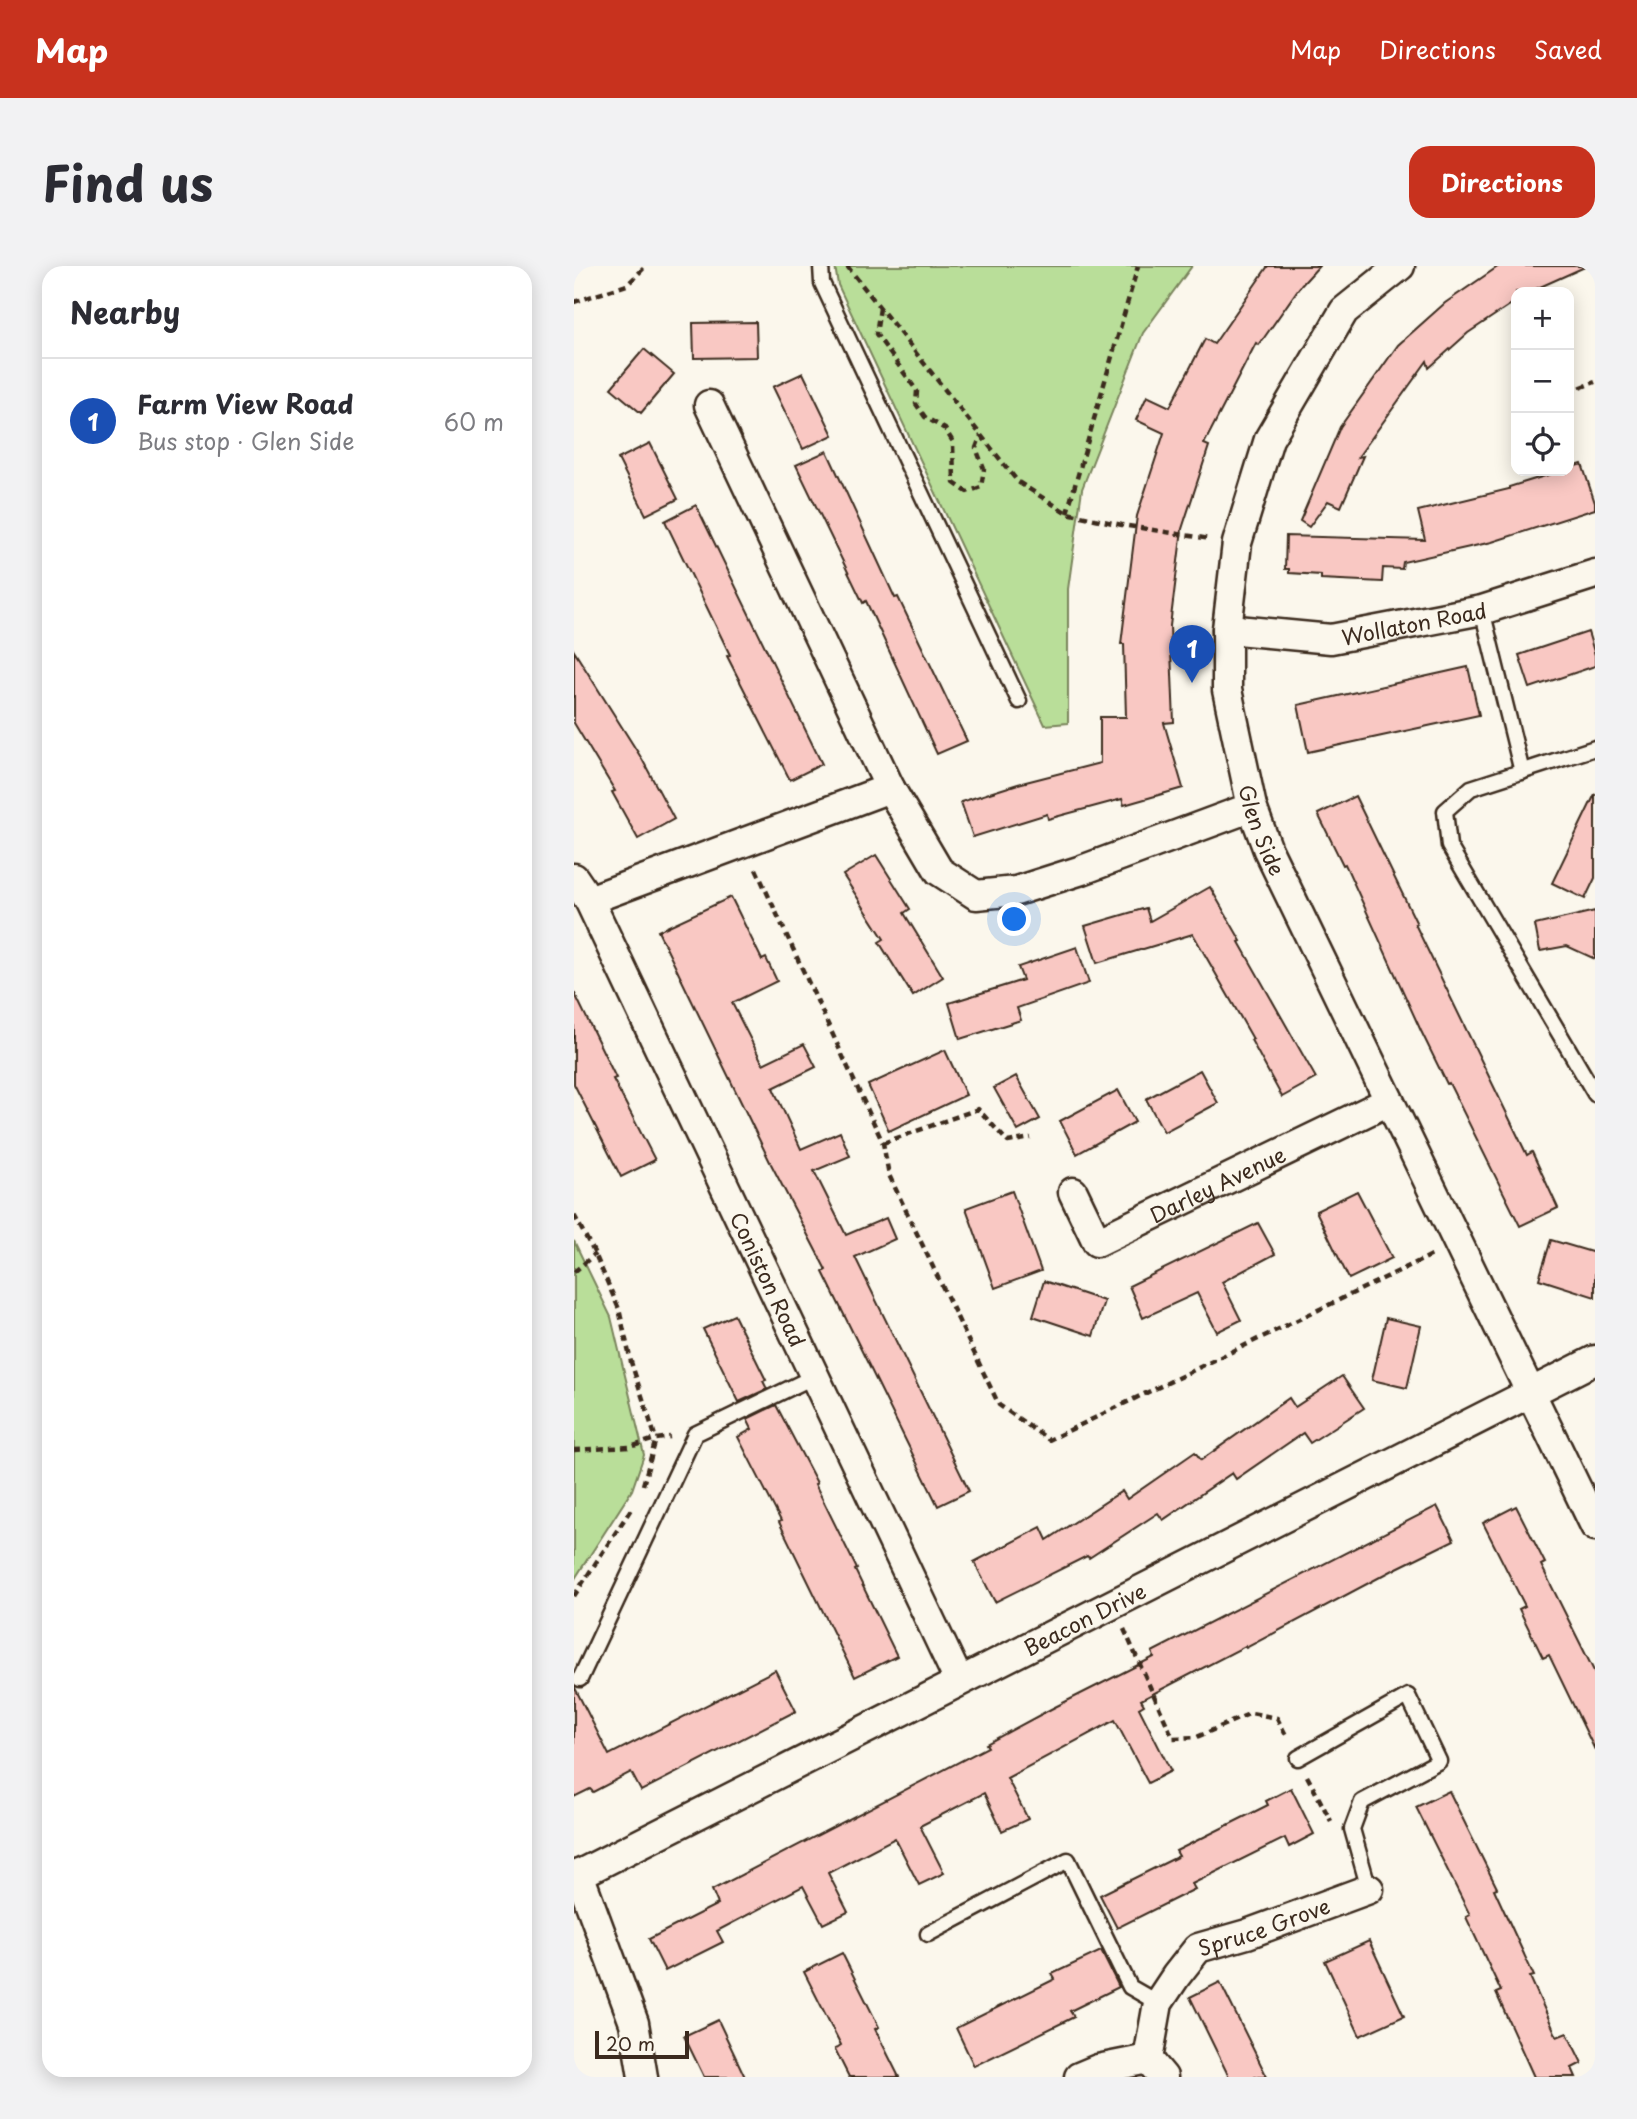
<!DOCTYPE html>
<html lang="en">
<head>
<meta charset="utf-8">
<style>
	body { margin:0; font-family:"Playpen Sans",sans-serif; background:#f2f2f3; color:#2b2b33 }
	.controls { position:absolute; right:21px; top:21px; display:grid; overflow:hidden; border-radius:14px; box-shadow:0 4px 18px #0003 }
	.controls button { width:63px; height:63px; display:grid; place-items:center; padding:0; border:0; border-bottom:2px solid #e1e1e2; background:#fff; color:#2b2b33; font:35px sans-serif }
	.scale { position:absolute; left:21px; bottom:18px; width:94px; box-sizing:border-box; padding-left:7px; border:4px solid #3b2a1e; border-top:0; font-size:19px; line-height:24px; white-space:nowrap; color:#3b2a1e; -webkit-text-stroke:5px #fbf7ec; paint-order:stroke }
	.you { position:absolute; left:441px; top:654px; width:24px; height:24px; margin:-18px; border:5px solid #fff; border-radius:50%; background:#1a73e8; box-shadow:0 0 0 10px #1a73e833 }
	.badge { display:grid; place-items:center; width:46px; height:46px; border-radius:50%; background:#c8321e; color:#fff; font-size:23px; font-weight:700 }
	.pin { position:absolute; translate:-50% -58px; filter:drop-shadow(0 2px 4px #0008) }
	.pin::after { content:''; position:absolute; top:37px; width:24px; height:21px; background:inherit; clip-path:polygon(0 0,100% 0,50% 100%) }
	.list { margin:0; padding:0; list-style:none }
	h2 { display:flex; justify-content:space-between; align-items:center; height:91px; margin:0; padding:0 28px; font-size:30px }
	h2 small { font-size:23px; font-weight:400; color:#7c7c81 }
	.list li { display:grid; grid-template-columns:46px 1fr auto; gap:21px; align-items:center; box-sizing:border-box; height:126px; padding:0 28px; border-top:2px solid #e1e1e2 }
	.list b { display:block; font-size:26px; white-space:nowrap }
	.list p { margin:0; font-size:23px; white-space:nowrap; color:#7c7c81 }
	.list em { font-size:23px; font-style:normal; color:#7c7c81 }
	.icon { flex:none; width:38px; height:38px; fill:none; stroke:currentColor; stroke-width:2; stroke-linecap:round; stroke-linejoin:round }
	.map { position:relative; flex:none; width:1021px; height:1811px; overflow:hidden; border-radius:21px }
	header { display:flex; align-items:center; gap:42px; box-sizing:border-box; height:98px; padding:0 35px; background:#c8321e; color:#fff }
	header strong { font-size:33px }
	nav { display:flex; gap:38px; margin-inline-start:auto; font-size:24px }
	.intro { display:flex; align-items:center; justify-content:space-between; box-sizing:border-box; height:168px; padding:0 42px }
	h1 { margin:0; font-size:49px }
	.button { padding:18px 32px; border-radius:21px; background:#c8321e; color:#fff; font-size:24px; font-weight:700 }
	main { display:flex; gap:42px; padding:0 42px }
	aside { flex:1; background:#fff; border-radius:21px; box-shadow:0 4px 18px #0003 }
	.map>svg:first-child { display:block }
	.green { fill:#b9de99; stroke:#7a845c; stroke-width:2 }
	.building { fill:#f9c8c3; stroke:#3b2a1e; stroke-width:2 }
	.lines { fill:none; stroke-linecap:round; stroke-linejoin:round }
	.lane-casing { stroke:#3b2a1e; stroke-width:19 }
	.street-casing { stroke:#3b2a1e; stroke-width:33 }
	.path { stroke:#3b2a1e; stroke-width:4.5; stroke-dasharray:7 5; stroke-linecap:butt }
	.lane { stroke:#fbf7ec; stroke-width:14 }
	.street { stroke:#fbf7ec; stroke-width:28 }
	.labels { text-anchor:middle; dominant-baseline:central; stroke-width:5; stroke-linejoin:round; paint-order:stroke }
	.street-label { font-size:21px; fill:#3b2a1e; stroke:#fbf7ec }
</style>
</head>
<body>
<header>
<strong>Map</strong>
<nav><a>Map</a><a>Directions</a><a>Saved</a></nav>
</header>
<div class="intro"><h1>Find us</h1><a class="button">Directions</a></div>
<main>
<aside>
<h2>Nearby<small></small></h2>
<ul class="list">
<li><span class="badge" style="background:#1a4fb4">1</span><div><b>Farm View Road</b><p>Bus stop · Glen Side</p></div><em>60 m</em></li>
</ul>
</aside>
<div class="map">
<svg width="1021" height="1811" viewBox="0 0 1021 1811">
	<rect width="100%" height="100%" fill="#fbf7ec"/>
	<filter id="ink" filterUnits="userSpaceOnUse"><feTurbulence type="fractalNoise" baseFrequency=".0143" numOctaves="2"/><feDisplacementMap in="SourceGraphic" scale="14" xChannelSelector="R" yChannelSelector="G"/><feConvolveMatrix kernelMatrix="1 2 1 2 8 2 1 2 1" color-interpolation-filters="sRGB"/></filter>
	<g filter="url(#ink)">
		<g class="green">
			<polygon points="261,0 618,0 569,67 508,223 494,323 494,457 471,459 264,19"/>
			<polygon points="0,975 37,1051 70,1189 58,1224 0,1314"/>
		</g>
		<g class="building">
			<polygon points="694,0 745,0 725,22 685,79 682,77 630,178 635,180 608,263 596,360 600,456 590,457 609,522 550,539 548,533 474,553 473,548 399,571 387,536 444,518 526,497 526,451 552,451 550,378 547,378 563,250 590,167 562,154 573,130 596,141 631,73 640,78"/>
			<polygon points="925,0 1013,0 955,26 942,26 942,35 894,67 855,102 853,95 784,191 789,190 767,241 754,235 735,261 726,255 766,161 824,79 871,37"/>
			<polygon points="182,56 183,91 120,92 119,57"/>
			<polygon points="70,83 100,108 67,147 37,122"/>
			<polygon points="229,107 259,169 229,183 199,121"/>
			<polygon points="76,177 104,233 72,249 44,193"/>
			<polygon points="253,185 321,332 324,331 393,475 363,488 292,335 289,337 222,199"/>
			<polygon points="1008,198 1021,237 1021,243 918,276 829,296 828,303 809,302 808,316 747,313 747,309 715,307 715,303 711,303 712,270 851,274 844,245 935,223 935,221 987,205 995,205 995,202"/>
			<polygon points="122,239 248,498 216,514 153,390 156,389 91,255"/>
			<polygon points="1014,366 1021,389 1021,400 956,422 945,389"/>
			<polygon points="0,385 68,493 100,553 64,573 38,526 41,525 0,457"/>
			<polygon points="894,401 905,449 734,486 724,439"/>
			<polygon points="1021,528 1021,612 1011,633 978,617"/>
			<polygon points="781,530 843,658 841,658 953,889 958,886 984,942 946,960 875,817 873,818 847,765 771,598 769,599 744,548"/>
			<polygon points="302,589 336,643 330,647 369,711 339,730 305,676 310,673 269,609"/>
			<polygon points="636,621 667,675 665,676 742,812 708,831 677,774 679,773 619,668 523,697 511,660 572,642 576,655"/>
			<polygon points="157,631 188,694 192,692 203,715 158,737 189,798 230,778 242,801 199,822 227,883 266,866 276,890 240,905 272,969 312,952 321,973 281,991 395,1225 364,1240 249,1006 252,1004 197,898 84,665"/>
			<polygon points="1021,645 1021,693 993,680 966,685 961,659"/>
			<polygon points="503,681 515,717 443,742 447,754 386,773 375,737 449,714 444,701"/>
			<polygon points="0,726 42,812 39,813 81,894 47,911 0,818"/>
			<polygon points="371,784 392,829 315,865 294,819"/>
			<polygon points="626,804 644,837 590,866 572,833"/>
			<polygon points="442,810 466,853 444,865 420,822"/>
			<polygon points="544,824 561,856 503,888 486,855"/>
			<polygon points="438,925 467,1005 421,1022 392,942"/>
			<polygon points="783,925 818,992 775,1013 742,945"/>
			<polygon points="684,957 701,988 648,1016 667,1054 643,1066 623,1027 569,1052 555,1020"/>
			<polygon points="977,974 1021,987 1021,1031 965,1013"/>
			<polygon points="470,1015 530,1035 519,1070 459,1050"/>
			<polygon points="160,1049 192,1114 189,1115 193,1123 165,1136 129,1063"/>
			<polygon points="812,1052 847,1060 833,1122 798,1114"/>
			<polygon points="768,1110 790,1142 736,1177 729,1167 662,1213 658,1207 589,1254 584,1247 515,1292 513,1290 421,1336 400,1296 467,1261 473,1274 548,1225 553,1233 621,1186 627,1194 715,1132 721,1141"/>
			<polygon points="202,1139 243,1217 241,1218 283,1303 281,1304 323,1390 281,1411 205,1256 207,1255 164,1171 178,1163 173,1153"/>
			<polygon points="863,1240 880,1274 823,1302 672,1382 671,1380 567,1434 570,1439 565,1442 597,1505 574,1517 541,1454 433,1512 454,1553 428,1565 410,1527 346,1560 370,1607 345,1619 321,1572 254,1607 274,1646 249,1658 229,1620 143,1665 149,1676 91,1705 75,1673 144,1638 138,1624 414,1481 412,1478 477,1443 580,1391 578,1386"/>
			<polygon points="942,1240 971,1297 967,1299 1021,1407 1021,1484 975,1389 969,1392 945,1343 951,1340 909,1257"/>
			<polygon points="201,1404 222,1445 67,1525 57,1506 19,1526 16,1523 0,1531 0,1420 35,1489"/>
			<polygon points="717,1522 740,1568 715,1581 711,1572 618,1618 621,1623 543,1662 526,1629 605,1590 602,1585 694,1539 692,1535"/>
			<polygon points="875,1525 923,1622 920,1623 960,1710 956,1711 983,1771 993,1767 1008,1797 998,1802 1002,1811 960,1811 922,1727 927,1725 892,1651 896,1649 842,1541"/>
			<polygon points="795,1675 830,1750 786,1770 751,1695"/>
			<polygon points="527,1685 545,1721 496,1745 500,1751 400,1800 382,1762 481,1713 478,1708"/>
			<polygon points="268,1687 305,1761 301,1763 325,1811 275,1811 261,1783 267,1779 230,1706"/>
			<polygon points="646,1716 693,1811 655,1811 616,1731"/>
			<polygon points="144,1754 171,1811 130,1811 110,1770"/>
		</g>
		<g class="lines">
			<defs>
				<g id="lane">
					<polyline points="247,0 248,17 445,435"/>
					<polyline points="908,344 948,506"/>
					<polyline points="1021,482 897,522 871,545 875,580 1021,828"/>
					<polyline points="6,1413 121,1168 241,1110"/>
					<polyline points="724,1492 834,1430 865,1495 788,1536 778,1563 795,1623"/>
					<polyline points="354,1668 494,1594 556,1721 584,1737"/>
				</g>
				<g id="street">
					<path id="s1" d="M826 0 770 45 695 173 663 277 653 363V424L678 541 694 584 1021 1260"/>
					<polyline points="135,139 316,522 365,605 402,629 442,625 508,604 678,541"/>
					<path id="s2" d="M653 363 757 373 908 344 1021 308"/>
					<path id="s3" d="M0 612 15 634 385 1415"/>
					<polyline points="15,634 316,522"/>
					<path id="s4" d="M499 926 523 976 815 835"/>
					<polyline points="5,1608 60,1757 69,1811"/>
					<path id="s5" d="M0 1611 1021 1094"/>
					<path id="s6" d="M574 1793 584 1737 602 1710 624 1682 673 1668 795 1623"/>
					<polyline points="505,1811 524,1803 574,1793 589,1811"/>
				</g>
			</defs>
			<use href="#lane" class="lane-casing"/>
			<use href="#street" class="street-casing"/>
			<g class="path">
				<polyline points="273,0 444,216 493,247 548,259 636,273"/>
				<polyline points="0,36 53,19 70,2 69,0"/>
				<polyline points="306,42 302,68 343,125 342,138 351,151 371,163 379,176 380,217 393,226 407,221 410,203 402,182 407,169"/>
				<polyline points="995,126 1021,116"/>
				<polyline points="493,247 564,0"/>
				<polyline points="182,603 309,877 315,909 425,1139 475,1174 858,989"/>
				<polyline points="309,877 404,843 434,876 457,872"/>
				<polyline points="0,949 21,988 45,1043 57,1096 82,1173 96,1171"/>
				<polyline points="0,1006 21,988"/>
				<polyline points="0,1184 56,1181 81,1173"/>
				<polyline points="69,1219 82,1173"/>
				<polyline points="0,1330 59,1240"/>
				<polyline points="550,1363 599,1472 623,1471 677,1447 703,1452 713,1471"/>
				<polyline points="733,1510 757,1555"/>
			</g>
			<use href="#lane" class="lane"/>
			<use href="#street" class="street"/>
		</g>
	</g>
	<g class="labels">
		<g class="street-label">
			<text stroke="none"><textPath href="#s2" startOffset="189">Wollaton Road</textPath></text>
			<text stroke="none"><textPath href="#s1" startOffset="621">Glen Side</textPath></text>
			<text stroke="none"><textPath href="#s4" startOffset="189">Darley Avenue</textPath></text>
			<text stroke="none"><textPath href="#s3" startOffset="446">Coniston Road</textPath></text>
			<text stroke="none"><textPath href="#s5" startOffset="572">Beacon Drive</textPath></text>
			<text stroke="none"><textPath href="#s6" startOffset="194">Spruce Grove</textPath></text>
		</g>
	</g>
</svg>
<div class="controls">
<button>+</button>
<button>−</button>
<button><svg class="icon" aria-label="locate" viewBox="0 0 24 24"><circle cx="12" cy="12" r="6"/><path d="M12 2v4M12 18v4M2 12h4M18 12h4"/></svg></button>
</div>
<div class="scale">20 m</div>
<div class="you"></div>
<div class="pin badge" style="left:618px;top:417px;background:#1a4fb4">1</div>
</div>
</main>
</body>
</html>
